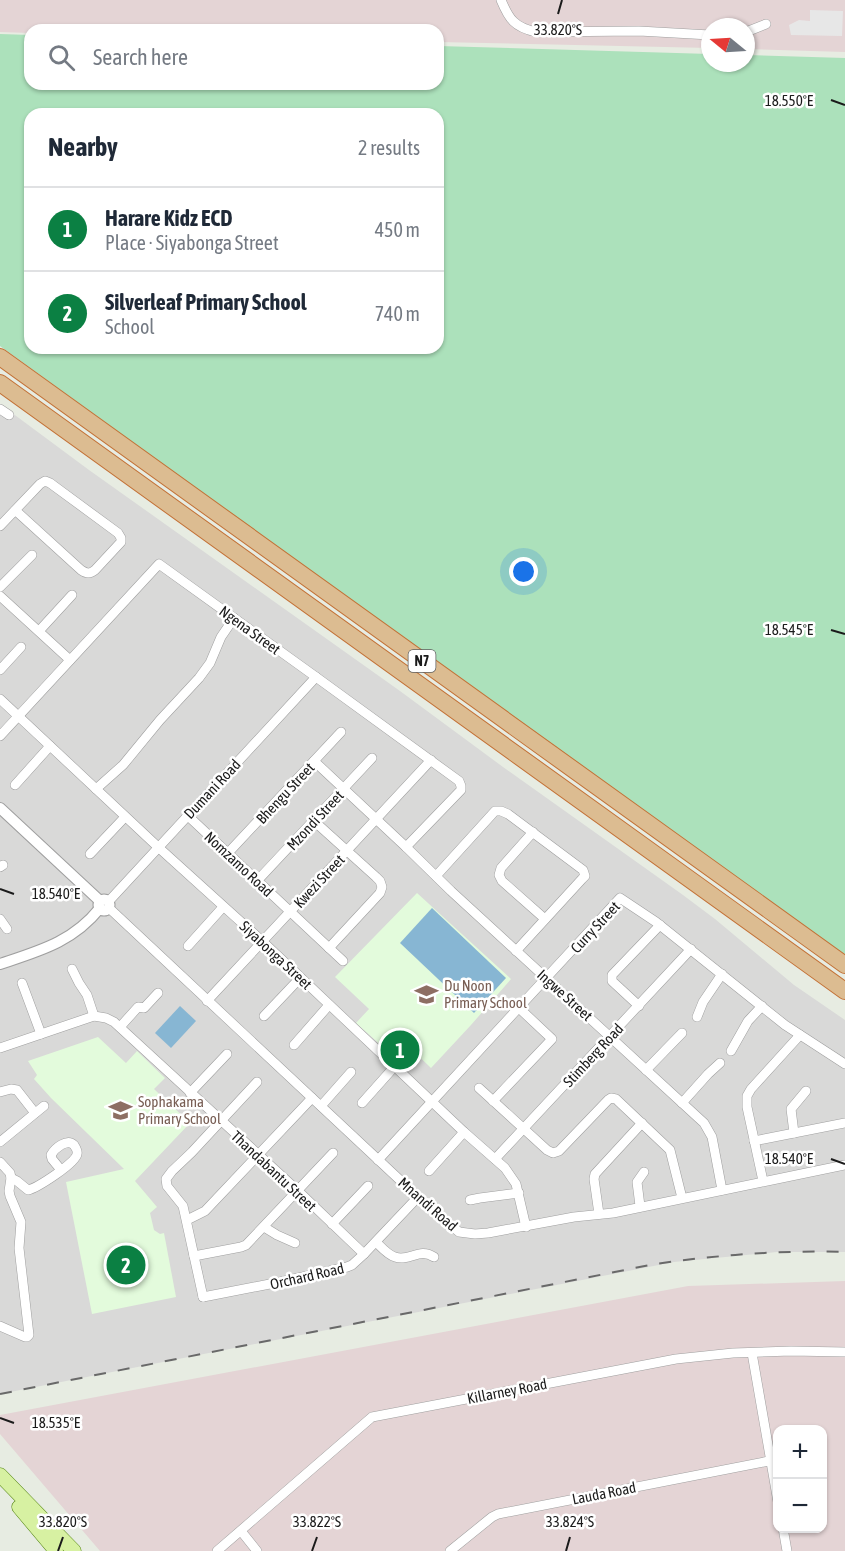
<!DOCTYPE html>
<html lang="en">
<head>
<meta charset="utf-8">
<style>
	body { margin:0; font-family:"Asap Condensed",sans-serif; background:#f6f6f7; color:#1f2937 }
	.controls { position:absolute; right:18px; bottom:18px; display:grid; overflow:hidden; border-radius:12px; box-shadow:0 2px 4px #0004 }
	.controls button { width:54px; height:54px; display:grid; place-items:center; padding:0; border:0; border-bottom:2px solid #e0e1e3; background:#fff; color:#1f2937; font:30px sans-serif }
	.compass { position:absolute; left:701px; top:18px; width:54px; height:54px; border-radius:50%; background:#fff; box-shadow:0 2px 4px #0004; rotate:288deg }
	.you { position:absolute; left:524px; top:572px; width:21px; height:21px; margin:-15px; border:4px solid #fff; border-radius:50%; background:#1a73e8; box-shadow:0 0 0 9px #1a73e833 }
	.badge { display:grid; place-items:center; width:39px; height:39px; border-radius:50%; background:#0b8043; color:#fff; font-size:20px; font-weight:700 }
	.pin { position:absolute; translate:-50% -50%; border:3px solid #fff; box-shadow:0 2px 6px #0006 }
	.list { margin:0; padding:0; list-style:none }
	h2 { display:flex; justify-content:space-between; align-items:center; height:78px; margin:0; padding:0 24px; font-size:26px }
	h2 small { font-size:20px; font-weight:400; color:#747a83 }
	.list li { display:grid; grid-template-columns:39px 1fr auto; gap:18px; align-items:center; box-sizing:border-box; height:84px; padding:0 24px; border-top:2px solid #e0e1e3 }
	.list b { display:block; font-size:22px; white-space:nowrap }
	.list p { margin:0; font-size:20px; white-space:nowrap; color:#747a83 }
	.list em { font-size:20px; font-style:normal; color:#747a83 }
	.icon { flex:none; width:33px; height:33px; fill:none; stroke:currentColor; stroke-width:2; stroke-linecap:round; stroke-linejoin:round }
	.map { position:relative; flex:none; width:845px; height:1551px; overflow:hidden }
	.search { position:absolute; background:#fff; box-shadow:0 2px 4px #0004; left:24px; top:24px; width:420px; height:66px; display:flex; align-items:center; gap:15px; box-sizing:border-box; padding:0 21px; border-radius:18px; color:#747a83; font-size:22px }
	.panel { position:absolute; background:#fff; box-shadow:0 2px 4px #0004; left:24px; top:108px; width:420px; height:246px; border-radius:18px }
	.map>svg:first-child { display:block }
	.residential { fill:#d9d9d8 }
	.industrial { fill:#e4d4d5; fill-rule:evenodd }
	.education { fill:#e3fbdc }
	.grass { fill:#ace1bb; fill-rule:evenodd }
	.pitch { fill:#87b6d3 }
	.parking { fill:#e7e7e7 }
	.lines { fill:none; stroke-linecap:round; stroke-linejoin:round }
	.minor-casing { stroke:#9f9f9f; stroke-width:10 }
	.tertiary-casing { stroke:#9f9f9f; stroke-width:12 }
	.primary-casing { stroke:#51830f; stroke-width:15 }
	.motorway-casing { stroke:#c37136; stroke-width:18 }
	.minor { stroke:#fff; stroke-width:9 }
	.tertiary { stroke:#fff; stroke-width:10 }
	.primary { stroke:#d7f1a2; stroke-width:14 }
	.motorway { stroke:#dcbc91; stroke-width:16 }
	.rail { stroke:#696969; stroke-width:2; stroke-dasharray:12 12; stroke-linecap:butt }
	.ticks { fill:none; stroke:#1b1b1b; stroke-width:2 }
	.labels { text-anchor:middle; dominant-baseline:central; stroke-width:5; stroke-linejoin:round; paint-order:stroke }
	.shield { fill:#fff; stroke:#5f5f5f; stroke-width:1.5 }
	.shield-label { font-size:14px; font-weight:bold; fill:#1b1b1b }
	.street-label { font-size:15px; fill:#1b1b1b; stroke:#fff }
	.education-label { font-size:15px; fill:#785e54; stroke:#fff; text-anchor:start }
	.ticks-label { font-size:15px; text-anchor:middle; fill:#1b1b1b; stroke:#fff; stroke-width:5; stroke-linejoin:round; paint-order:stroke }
</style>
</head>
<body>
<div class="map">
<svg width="845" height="1551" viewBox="0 0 845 1551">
	<rect width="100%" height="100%" fill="#e7ece2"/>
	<polygon class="residential" points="0,404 89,470 400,691 503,767 683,895 715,919 794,985 845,1020 845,1252 777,1252 674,1262 0,1394"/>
	<g class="industrial">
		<polygon points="0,0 845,0 845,52 746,49 746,27 710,27 710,48 438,42 438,30 30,30 30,33 0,32"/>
		<path d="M845 1281V1551H100L0 1434V1415L688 1286ZM778 1430H822V1528H778Z"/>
	</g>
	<g class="education">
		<polygon points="417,893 511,979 471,1025 431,1068 396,1034 383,1047 356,1023 369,1009 335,977"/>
		<polygon points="98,1037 126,1063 137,1051 165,1078 154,1089 190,1123 135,1181 157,1207 150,1213 154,1230 160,1234 164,1233 176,1297 92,1314 66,1182 124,1169 51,1098 34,1079 37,1075 28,1061"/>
	</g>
	<path class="grass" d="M0 34 30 35V84H438V46L710 54V63H746V55L845 58V956L514 719 0 346ZM30 114H438V348H30Z"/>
	<g class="pitch">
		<polygon points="432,908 506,978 474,1013 400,943"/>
		<polygon points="180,1006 196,1021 171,1048 155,1033"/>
	</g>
	<polygon class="parking" points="810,10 843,11 842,36 791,35 789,25 799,20 810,21"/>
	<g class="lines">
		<defs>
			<g id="minor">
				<path d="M501 0C509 19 514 27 536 32L639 31 710 35"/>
				<polyline points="746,32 766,24"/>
				<polyline points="0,409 9,415"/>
				<path d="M0 526 40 484 45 481 50 483 118 533 121 538V542L95 570C90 574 87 574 81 570L15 510"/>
				<polyline points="0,587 32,555"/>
				<polyline points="0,596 70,660"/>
				<polyline points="39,631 72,595"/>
				<polyline points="0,670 21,647"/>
				<polyline points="0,699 158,847 262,941 464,1132 505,1168 516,1184 526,1227"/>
				<polyline points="0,736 159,564 316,677 459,781 461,786 461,790 406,847"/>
				<polyline points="314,761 406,847 451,891 704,1123 712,1137 722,1190"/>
				<polyline points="15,785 50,746"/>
				<polyline points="96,789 123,765 160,720 199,678 210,663 221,637 234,618"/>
				<polyline points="187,815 343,961"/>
				<polyline points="314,821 376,877 380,881 382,887 380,893 329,948"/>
				<polyline points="533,832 501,868 499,875 502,881 545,919"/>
				<polyline points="228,853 341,732"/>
				<polyline points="90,854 125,817"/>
				<polyline points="0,867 3,865"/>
				<polyline points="436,876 495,811 501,811 508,814 583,870 585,876 582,879 516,951"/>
				<polyline points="257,881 372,758"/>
				<polyline points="109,901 316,677"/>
				<polyline points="109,908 418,1197 459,1232 475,1234 488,1233 574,1217 613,1213 845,1165"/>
				<polyline points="0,919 7,929"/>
				<polyline points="188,946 223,907"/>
				<polyline points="72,969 79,983 87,995 94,1016"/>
				<polyline points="22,983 41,1034"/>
				<polyline points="207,1001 431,760"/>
				<polyline points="639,1006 612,981 612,975 660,925"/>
				<polyline points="264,1016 300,978"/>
				<polyline points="697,1017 703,1002 722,974"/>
				<polyline points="120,1027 138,1007 144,1008 158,993"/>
				<polyline points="294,1045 329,1005"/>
				<polyline points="0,1048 94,1016 106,1018 114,1022 297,1190 364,1254"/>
				<polyline points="731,1051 748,1021 762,1006"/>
				<polyline points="646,1070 682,1033"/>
				<polyline points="479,1088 547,1150 553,1153 559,1151 608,1100 611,1098 616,1099 670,1150 682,1198"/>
				<polyline points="0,1092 11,1089 17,1090 35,1113"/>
				<polyline points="190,1093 227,1054"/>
				<polyline points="493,1101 552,1039 519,1008"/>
				<polyline points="362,1103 395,1066"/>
				<polyline points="682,1103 708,1074 720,1063"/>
				<polyline points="321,1106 351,1072"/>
				<polyline points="794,1133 791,1109 806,1091"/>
				<polyline points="754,1141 845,1123"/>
				<polyline points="0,1142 44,1106"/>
				<polyline points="495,1159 691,949"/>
				<polyline points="378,1160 620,898 656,922 785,1025 845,1064"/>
				<polyline points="0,1162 10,1173 11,1178 9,1191 10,1196 21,1222 19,1248 29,1335 27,1337 25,1337 0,1326"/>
				<polyline points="429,1171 464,1132"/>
				<path d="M11 1178 17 1181 28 1190C37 1188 76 1163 77 1154 78 1151 76 1148 74 1145 67 1138 55 1148 51 1155L52 1159 61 1170"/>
				<polyline points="763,1181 747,1107 747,1096 751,1089 800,1035"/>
				<polyline points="470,1200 480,1198 519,1193"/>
				<polyline points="640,1206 637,1182 644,1172"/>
				<polyline points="599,1214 594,1179 595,1174 642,1123"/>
				<polyline points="187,1220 205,1211 312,1098"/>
				<polyline points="332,1224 368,1186"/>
				<polyline points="264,1227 277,1235 295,1243"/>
				<path d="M376 1242C381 1247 388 1255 395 1257 410 1262 419 1247 434 1257"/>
				<polyline points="194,1256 241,1247 246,1245 333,1153"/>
				<polyline points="203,1297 183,1206 167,1186 166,1179 172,1171 192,1152 257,1082"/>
				<polyline points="203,1297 280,1282 347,1267 352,1265 364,1254 418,1197"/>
				<polyline points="752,1353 778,1502"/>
				<polyline points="783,1528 787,1551"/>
				<polyline points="241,1531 257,1551"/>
				<polyline points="217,1551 372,1417 676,1359 733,1353 791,1351 845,1352"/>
				<polyline points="450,1551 492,1517 498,1514 769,1461"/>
			</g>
			<g id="tertiary">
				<polyline points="0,808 100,901"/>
				<circle cx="104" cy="905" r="5.5"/>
				<path d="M0 964C39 951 73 942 100 908"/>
			</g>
			<g id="primary">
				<polyline points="0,1475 74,1551"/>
				<polyline points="19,1507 56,1551"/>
			</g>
			<g id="motorway">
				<polyline points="0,357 845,965"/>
				<polyline points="0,383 845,991"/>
			</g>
		</defs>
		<use href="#minor" class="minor-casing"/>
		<use href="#tertiary" class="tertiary-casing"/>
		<use href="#primary" class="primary-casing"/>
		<use href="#motorway" class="motorway-casing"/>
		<use href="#minor" class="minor"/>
		<use href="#tertiary" class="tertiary"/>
		<use href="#primary" class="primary"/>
		<use href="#motorway" class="motorway"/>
		<path class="rail" d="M0 1394 655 1264C718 1255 781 1250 845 1252"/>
	</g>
	<path class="ticks" d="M558 14 562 0M831 100 845 105M831 630 845 634M0 889 14 894M831 1159 845 1164M0 1418 14 1423M58 1551 63 1537M312 1551 317 1537M566 1551 570 1537"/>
	<defs>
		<symbol id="school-bare" viewBox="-9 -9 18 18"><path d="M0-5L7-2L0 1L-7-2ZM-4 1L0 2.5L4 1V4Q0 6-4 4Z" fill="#8d6e63" stroke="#fff" stroke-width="2.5" paint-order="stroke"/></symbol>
	</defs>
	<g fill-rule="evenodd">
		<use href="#school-bare" x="410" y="978" width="33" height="33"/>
		<use href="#school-bare" x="104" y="1094" width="33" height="33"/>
	</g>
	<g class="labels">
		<rect class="shield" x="408.5" y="650" width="27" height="22" rx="4.5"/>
		<g class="shield-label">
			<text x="422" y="661">N7</text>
		</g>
		<g class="street-label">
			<text transform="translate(250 630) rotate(36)">Ngena Street</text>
			<text transform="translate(212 789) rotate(-47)">Dumani Road</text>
			<text transform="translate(285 793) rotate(-47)">Bhengu Street</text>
			<text transform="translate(315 820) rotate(-47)">Mzondi Street</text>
			<text transform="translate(239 864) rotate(43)">Nomzamo Road</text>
			<text transform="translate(319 881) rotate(-47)">Kwezi Street</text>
			<text transform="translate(595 927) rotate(-47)">Curry Street</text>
			<text transform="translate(276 955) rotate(43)">Siyabonga Street</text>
			<text transform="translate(565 995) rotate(42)">Ingwe Street</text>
			<text transform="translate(593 1055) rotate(-47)">Stimberg Road</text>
			<text transform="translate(274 1171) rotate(43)">Thandabantu Street</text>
			<text transform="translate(428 1204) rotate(41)">Mnandi Road</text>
			<text transform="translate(307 1276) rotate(-13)">Orchard Road</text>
			<text transform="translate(507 1391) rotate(-11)">Killarney Road</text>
			<text transform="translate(604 1493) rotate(-11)">Lauda Road</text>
		</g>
		<g class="education-label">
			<text x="444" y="985">Du Noon<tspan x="444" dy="17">Primary School</tspan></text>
			<text x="138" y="1101">Sophakama<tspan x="138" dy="17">Primary School</tspan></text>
		</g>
	</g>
	<g class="ticks-label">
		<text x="558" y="35">33.820°S</text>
		<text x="789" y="106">18.550°E</text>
		<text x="789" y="635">18.545°E</text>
		<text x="56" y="899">18.540°E</text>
		<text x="789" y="1164">18.540°E</text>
		<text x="56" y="1428">18.535°E</text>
		<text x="63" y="1527">33.820°S</text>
		<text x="317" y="1527">33.822°S</text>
		<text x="570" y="1527">33.824°S</text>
	</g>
</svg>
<div class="controls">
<button>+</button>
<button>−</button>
</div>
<svg class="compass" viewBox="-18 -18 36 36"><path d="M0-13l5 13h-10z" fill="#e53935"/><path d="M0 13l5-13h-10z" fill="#747a83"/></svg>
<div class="you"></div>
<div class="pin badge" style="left:400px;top:1050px">1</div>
<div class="pin badge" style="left:126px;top:1265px">2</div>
<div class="search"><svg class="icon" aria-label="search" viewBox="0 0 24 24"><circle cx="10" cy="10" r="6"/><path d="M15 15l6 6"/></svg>Search here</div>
<section class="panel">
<h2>Nearby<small>2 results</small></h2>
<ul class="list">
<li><span class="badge">1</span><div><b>Harare Kidz ECD</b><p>Place · Siyabonga Street</p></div><em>450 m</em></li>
<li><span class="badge">2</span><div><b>Silverleaf Primary School</b><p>School</p></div><em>740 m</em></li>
</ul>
</section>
</div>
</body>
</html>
